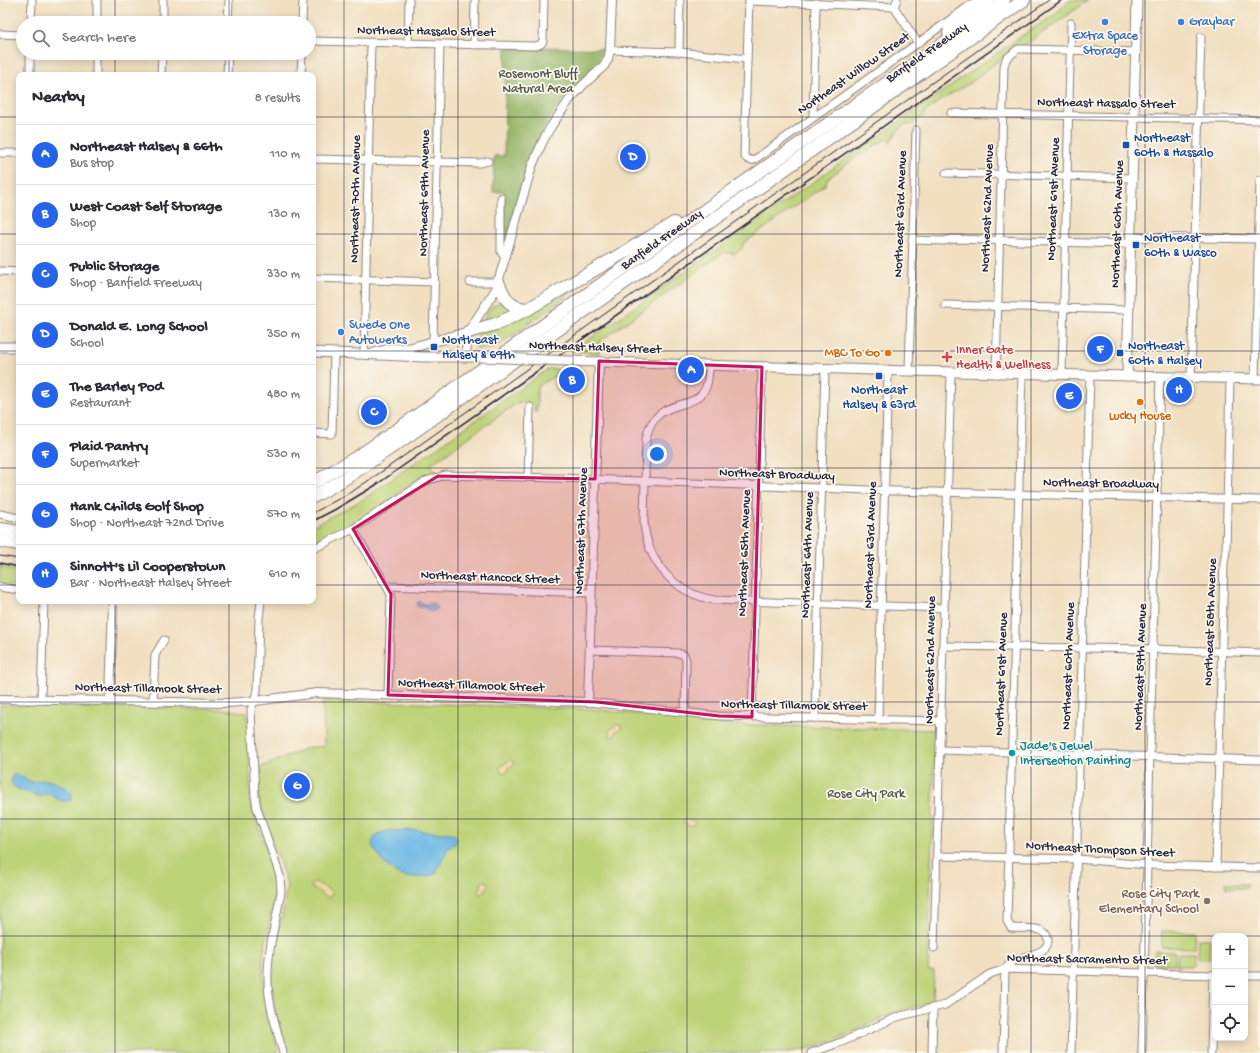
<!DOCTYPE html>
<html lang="en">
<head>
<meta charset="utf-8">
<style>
	body { margin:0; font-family:"Gochi Hand",sans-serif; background:#f7f7f7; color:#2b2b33 }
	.controls { position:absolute; right:12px; bottom:12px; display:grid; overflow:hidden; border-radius:8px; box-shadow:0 2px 10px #0003 }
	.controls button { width:36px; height:36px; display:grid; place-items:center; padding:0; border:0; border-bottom:1px solid #e1e1e2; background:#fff; color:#2b2b33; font:20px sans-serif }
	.you { position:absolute; left:657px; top:454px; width:14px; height:14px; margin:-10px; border:3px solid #fff; border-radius:50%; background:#1a73e8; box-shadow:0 0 0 6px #1a73e833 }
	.badge { display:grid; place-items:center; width:26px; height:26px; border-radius:50%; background:#2563eb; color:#fff; font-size:13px; font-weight:700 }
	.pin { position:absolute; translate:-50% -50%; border:2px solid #fff; box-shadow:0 1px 4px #0006 }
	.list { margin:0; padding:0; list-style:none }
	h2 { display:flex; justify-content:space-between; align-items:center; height:52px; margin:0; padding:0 16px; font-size:17px }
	h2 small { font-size:13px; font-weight:400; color:#7c7c81 }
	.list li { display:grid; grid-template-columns:26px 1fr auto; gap:12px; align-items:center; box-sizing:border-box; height:60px; padding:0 16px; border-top:1px solid #e1e1e2 }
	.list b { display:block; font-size:15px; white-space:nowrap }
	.list p { margin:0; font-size:13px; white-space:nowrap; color:#7c7c81 }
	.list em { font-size:13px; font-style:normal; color:#7c7c81 }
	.icon { flex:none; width:22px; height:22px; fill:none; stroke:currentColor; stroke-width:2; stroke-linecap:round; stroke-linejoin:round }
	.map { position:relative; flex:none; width:1260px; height:1053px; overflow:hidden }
	.search { position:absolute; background:#fff; box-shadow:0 2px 10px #0003; left:16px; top:16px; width:300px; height:44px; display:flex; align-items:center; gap:10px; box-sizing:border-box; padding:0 14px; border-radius:22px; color:#7c7c81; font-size:15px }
	.panel { position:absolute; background:#fff; box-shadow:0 2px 10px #0003; left:16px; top:72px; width:300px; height:532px; border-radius:8px }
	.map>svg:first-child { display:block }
	.green { fill:#bdd378; stroke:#707a5a }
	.forest { fill:#96b568; stroke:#5c6c52 }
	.sand { fill:#eeda9e; stroke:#887e6c }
	.water { fill:#6ab8e4; stroke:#466d90 }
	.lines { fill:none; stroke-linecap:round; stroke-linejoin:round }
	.minor-casing { stroke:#8a807e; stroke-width:9 }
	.tertiary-casing { stroke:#8a807e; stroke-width:10 }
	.secondary-casing { stroke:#8a807e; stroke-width:11 }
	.motorway-casing { stroke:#8a807e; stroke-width:14 }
	.minor { stroke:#fff; stroke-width:7 }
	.tertiary { stroke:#fff; stroke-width:8 }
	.secondary { stroke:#fff; stroke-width:9 }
	.motorway { stroke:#fff; stroke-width:12 }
	.tram { stroke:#22223b; stroke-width:1 }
	.rail { stroke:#22223b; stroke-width:1.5 }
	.secondary-bridge-casing { stroke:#8a807e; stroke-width:11; stroke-linecap:butt }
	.secondary-bridge { stroke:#fff; stroke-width:9 }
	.marked { fill:#c2185b; fill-opacity:0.2; stroke:#c2185b; stroke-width:3; stroke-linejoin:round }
	.grid { fill:none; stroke:#22223b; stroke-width:1; stroke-opacity:0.55 }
	.shop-dot { fill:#3f7fe0; stroke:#fbf7ec; stroke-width:1.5 }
	.transit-dot { fill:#1a4fb4; stroke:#fbf7ec; stroke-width:1.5 }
	.food-dot { fill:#e8710a; stroke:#fbf7ec; stroke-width:1.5 }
	.health-dot { fill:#e0444e; stroke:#fbf7ec; stroke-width:1.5 }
	.culture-dot { fill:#0f9aa8; stroke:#fbf7ec; stroke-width:1.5 }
	.education-dot { fill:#8d6e63; stroke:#fbf7ec; stroke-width:1.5 }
	.labels { text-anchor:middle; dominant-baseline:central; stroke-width:3.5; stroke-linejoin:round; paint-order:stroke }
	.shop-label { font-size:13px; fill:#366cbe; stroke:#fbf7ec; text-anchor:start }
	.street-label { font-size:13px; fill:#22223b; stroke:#fbf7ec }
	.park-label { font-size:13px; fill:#50574d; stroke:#fbf7ec }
	.transit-label { font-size:13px; fill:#164399; stroke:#fbf7ec; text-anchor:start }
	.health-label { font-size:13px; fill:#be3a42; stroke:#fbf7ec; text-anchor:start }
	.food-label { font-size:13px; fill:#c56008; stroke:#fbf7ec; text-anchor:end }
	.culture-label { font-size:13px; fill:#0d838f; stroke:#fbf7ec; text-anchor:start }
	.education-label { font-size:13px; fill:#785e54; stroke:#fbf7ec; text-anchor:end }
</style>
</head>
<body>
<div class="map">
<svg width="1260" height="1053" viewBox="0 0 1260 1053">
	<rect width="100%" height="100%" fill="#fbf7ec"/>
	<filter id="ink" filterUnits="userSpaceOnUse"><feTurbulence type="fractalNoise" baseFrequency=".025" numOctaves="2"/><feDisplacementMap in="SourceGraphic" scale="8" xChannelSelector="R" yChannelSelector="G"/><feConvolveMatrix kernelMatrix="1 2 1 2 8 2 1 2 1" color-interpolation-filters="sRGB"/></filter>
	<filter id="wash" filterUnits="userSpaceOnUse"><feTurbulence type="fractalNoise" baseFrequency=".012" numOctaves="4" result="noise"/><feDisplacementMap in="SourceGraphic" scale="16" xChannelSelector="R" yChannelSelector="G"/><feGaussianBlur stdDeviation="0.9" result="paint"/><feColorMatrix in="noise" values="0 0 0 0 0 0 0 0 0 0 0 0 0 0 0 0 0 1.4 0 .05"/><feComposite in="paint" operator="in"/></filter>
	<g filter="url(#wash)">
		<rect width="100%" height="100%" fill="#f1dfc0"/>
		<g class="green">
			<polygon points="1070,0 1089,0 1028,43 1012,50 970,83 946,97 925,112 924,116 910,125 906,124 900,128 890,142 886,139 858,156 827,179 826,184 743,244 742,249 734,254 724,252 599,342 599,353 572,351 1026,33 1053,16"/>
			<polygon points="575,287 576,288 554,306 493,349 476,349 475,347 474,339 479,334"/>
			<polygon points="501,301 517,311 482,322 490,308"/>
			<path d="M548 369H557L559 373 537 387V412H534V405C531 402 528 403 525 405L522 402 517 403 431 464 434 473C414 480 397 495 380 507 359 521 336 533 313 544V526L362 500Z"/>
			<polygon points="0,567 19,571 19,587 0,584"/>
			<path d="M323 700 592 709 719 724 935 730 928 971H934L933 1002 906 1009 884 1017 847 1035 814 1047 786 1053H287C278 1022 267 989 273 956 277 932 285 908 287 884L260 806 258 797 257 769 309 747H324Z"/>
			<polygon points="0,705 224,709 247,713 251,803 274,873 276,887 263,956 263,973 266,1004 279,1053 0,1053"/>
			<polygon points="1226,883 1247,884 1247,888 1226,888"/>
			<polygon points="1162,931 1195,932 1194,948 1162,947"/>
			<polygon points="1198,939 1210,939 1209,959 1197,959"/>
			<polygon points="1155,951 1175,952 1175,964 1154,964"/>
			<polygon points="1178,953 1194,953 1193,966 1177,966"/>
		</g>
		<path class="forest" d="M544 47 606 49C605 67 578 85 566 98 560 104 554 112 549 120 527 153 517 207 505 246H504L505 192H493L494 156H504L506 48 540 49Z"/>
		<g class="sand">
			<polygon points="617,724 621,725 622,728 616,731 614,736 610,737 609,731"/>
			<polygon points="510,760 514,762 514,765 508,767 507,772 504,773 501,772 500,767"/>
			<polygon points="684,820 694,820 695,824 692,826 684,824 683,822"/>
			<polygon points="485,881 487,882 489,885 481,895 479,892 481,887 481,883"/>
			<path d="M314 882C319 883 330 890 333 894L327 898 319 892 317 890 312 889 311 886Z"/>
		</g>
		<g class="water">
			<polygon points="419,601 425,604 434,603 437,606 437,609 432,612 423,607 418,607 416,605"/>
			<path d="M17 774 31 782 45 780 51 781 68 789 72 793 71 800C60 805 56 795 47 794 44 794 45 795 41 796 37 796 32 794 29 793 19 790 7 787 13 775Z"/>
			<path d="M389 830 401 831 417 830 428 832 450 833 456 836 457 839 455 844 448 848 446 852 436 873 432 875 422 877H406L397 874 385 864 372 846C372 836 380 833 389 830Z"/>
		</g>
	</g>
	<g filter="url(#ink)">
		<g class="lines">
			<defs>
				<g id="minor">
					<path d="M749 0 744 155C746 159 749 161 754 160L918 43 977 0"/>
					<polyline points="897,0 894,7 918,43"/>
					<polyline points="749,1 894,7"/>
					<polyline points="31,23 32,0"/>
					<polyline points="97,23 97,0"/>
					<polyline points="163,23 163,0"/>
					<polyline points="228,23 229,0"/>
					<polyline points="302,23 303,0"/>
					<polyline points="0,34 23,35"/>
					<polyline points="309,41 536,46 541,44 543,41 544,0"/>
					<polyline points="408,44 409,0"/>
					<polyline points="474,45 475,0"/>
					<polyline points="610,50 679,52 747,59"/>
					<polyline points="679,52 680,0"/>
					<polyline points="30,75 30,53"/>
					<polyline points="96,75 96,53"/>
					<polyline points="161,75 162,53"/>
					<polyline points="227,75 228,53"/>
					<polyline points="301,75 302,53"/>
					<polyline points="951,113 1260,120"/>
					<polyline points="813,117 816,3"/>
					<polyline points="0,153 19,153"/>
					<polyline points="313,159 480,163 488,161"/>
					<polyline points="946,173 1132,178"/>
					<polyline points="501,198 501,252 505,257"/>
					<polyline points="912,240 944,241 953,239 1123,244 1137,237 1260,239"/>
					<polyline points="0,271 19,272"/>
					<polyline points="313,278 435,282"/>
					<polyline points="470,282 498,282"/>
					<polyline points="945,305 1129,310"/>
					<polyline points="433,342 440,45"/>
					<polyline points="364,355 371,43"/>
					<path d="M709 365C709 372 709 380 706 387 695 414 655 394 646 439L644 522C647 562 674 593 714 600L944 608"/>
					<polyline points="909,371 916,130"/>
					<polyline points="996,374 1004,66 1006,59 1018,49 1023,49 1136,52"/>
					<polyline points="1062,375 1071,23"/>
					<polyline points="1191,378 1201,37"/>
					<polyline points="1255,379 1260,180"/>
					<polyline points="313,433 332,434 334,353"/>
					<polyline points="528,477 530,407"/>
					<polyline points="0,514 19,518"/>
					<polyline points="353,529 391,594 388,695"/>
					<polyline points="313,549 353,529 426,481 445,475 588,479 894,491 1260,500"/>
					<polyline points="387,586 591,593"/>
					<polyline points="0,587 19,590"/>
					<path d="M261 601 259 618 257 691 251 710 255 796 257 808 280 876 281 892C276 921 267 951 268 980 268 1005 277 1029 283 1053"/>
					<polyline points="943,646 1153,649 1260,653"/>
					<polyline points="590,650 678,653 684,655 686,660 685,713"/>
					<polyline points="41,700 44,601"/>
					<polyline points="153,702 155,655 164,640"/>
					<polyline points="588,702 719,716 942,721"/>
					<polyline points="752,717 762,367"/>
					<polyline points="815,718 825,369"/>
					<polyline points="878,720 888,371"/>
					<polyline points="941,750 1260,760"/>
					<polyline points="938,856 1077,859 1148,865 1260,868"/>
					<polyline points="1216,867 1224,563 1226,551 1230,379"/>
					<polyline points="934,948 951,372"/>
					<polyline points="1245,976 1260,976"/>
					<polyline points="811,1053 844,1041 897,1017 945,1005 990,974 1005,969 1215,975"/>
					<polyline points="932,1053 933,1008"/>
					<path d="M1003 1053 1005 969C1007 967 1009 964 1012 962 1021 955 1035 956 1044 949 1051 943 1048 932 1040 930 1031 927 1020 929 1011 928L1007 921 1022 374"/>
					<polyline points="1071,1053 1090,376"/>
					<polyline points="1142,1053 1160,377"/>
					<polyline points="1211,1053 1213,975"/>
				</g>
				<g id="tertiary">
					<polyline points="466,357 467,337 468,332 496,289 532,166 543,141 550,128 570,99 583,85 604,66 608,59 610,50 612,0"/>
					<polyline points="0,699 227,703 255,701 317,693 588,702 599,361"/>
					<polyline points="110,701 113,601"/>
				</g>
				<g id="secondary">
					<polyline points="0,347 19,347"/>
					<polyline points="313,352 424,357 481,357"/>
					<polyline points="374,353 389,349 410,348 468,332"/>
					<polyline points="568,361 909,371 1260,379"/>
					<polyline points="1127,376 1137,0"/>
				</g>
				<g id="motorway">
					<polyline points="949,33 950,30 987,0"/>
					<path d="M498 282C505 299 509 308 528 309"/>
					<polyline points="468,332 499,323 528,309 674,223"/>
					<polyline points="313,483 357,457 391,434 736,188 960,32 1004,0"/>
					<polyline points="313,497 346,478 398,443 1024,0"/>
					<polyline points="0,529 19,532"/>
					<polyline points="0,541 19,544"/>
				</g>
			</defs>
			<use href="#minor" class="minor-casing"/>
			<use href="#tertiary" class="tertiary-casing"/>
			<use href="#secondary" class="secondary-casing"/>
			<use href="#motorway" class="motorway-casing"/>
			<use href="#minor" class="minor"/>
			<use href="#tertiary" class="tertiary"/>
			<use href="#secondary" class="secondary"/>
			<use href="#motorway" class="motorway"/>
			<g class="tram">
				<polyline points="313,513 353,491 384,470 1049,0"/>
				<polyline points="0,556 19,559"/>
			</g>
			<g class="rail">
				<polyline points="313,521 336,509 376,485 1062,0"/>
				<polyline points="0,563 19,567"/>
			</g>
			<defs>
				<polyline id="secondary-bridge" points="481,357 568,361"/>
			</defs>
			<use href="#secondary-bridge" class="secondary-bridge-casing"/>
			<use href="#secondary-bridge" class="secondary-bridge"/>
		</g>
	</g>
	<path class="marked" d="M599 361 762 367 752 717 719 716 596 702 388 695 391 594 353 529 438 476 595 479Z"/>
	<path class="grid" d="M115 0V23M229 0V23M344 0V1053M458 0V1053M573 0V1053M687 0V1053M802 0V1053M916 0V1053M1031 0V1053M1145 0V1053M115 53V75M229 53V75M0 117H19M313 117H1260M0 234H19M313 234H1260M0 351H19M313 351H1260M0 468H19M313 468H1260M0 585H19M313 585H1260M115 601V1053M229 601V1053M0 702H1260M0 819H1260M0 936H1215M1215 936H1245M1245 936H1260"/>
	<g class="shop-dot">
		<circle cx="1105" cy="22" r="4"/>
		<circle cx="1181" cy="22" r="4"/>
		<circle cx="341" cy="332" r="4"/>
	</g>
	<g class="transit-dot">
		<rect x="1122" y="141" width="8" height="8" rx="2"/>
		<rect x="1132" y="241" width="8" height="8" rx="2"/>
		<rect x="430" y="343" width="8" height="8" rx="2"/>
		<rect x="1116" y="349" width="8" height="8" rx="2"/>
		<rect x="875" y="372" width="8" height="8" rx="2"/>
	</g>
	<g class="food-dot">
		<circle cx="888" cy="353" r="4"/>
		<circle cx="1140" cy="402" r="4"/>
	</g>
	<path class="health-dot" d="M945 351h4v4h4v4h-4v4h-4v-4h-4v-4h4z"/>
	<circle class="culture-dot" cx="1012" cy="753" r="4"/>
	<circle class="education-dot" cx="1207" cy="901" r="4"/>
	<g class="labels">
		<g class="shop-label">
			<text x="1189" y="22">Graybar</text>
			<text x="1105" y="36" text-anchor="middle">Extra Space<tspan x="1105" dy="15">Storage</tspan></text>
			<text x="349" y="325">Swede One<tspan x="349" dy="15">Autowerks</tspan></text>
		</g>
		<g class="street-label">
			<text transform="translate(426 32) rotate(1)">Northeast Hassalo Street</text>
			<text transform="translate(927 53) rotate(-35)">Banfield Freeway</text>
			<text transform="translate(854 74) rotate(-35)">Northeast Willow Street</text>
			<text transform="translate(1106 104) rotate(1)">Northeast Hassalo Street</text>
			<text transform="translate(425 193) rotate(-89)">Northeast 69th Avenue</text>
			<text transform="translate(356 199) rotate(-89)">Northeast 70th Avenue</text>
			<text transform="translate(1054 199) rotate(-88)">Northeast 61st Avenue</text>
			<text transform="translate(988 208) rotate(-88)">Northeast 62nd Avenue</text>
			<text transform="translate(901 214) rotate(-88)">Northeast 63rd Avenue</text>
			<text transform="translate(1118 224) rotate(-88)">Northeast 60th Avenue</text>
			<text transform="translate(662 240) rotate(-35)">Banfield Freeway</text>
			<text transform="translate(595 348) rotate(2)">Northeast Halsey Street</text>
			<text transform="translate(777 475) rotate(2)">Northeast Broadway</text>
			<text transform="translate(1101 484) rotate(1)">Northeast Broadway</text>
			<text transform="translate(582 531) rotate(-88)">Northeast 67th Avenue</text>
			<text transform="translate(871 545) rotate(-88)">Northeast 63rd Avenue</text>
			<text transform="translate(745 553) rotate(-88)">Northeast 65th Avenue</text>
			<text transform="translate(808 555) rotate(-88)">Northeast 64th Avenue</text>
			<text transform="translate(490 578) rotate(2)">Northeast Hancock Street</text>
			<text transform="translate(1211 622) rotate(-88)">Northeast 58th Avenue</text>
			<text transform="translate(931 660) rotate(-89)">Northeast 62nd Avenue</text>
			<text transform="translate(1069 666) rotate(-88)">Northeast 60th Avenue</text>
			<text transform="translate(1141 667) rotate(-88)">Northeast 59th Avenue</text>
			<text transform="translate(1002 674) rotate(-88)">Northeast 61st Avenue</text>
			<text transform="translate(471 686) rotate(2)">Northeast Tillamook Street</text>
			<text transform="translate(148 689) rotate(1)">Northeast Tillamook Street</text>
			<text transform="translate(794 706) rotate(1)">Northeast Tillamook Street</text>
			<text transform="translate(1100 850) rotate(3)">Northeast Thompson Street</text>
			<text transform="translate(1087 960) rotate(1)">Northeast Sacramento Street</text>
		</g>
		<g class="park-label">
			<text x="538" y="74">Rosemont Bluff<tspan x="538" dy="15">Natural Area</tspan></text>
			<text x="866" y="794">Rose City Park</text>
		</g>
		<g class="transit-label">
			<text x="1134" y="138">Northeast<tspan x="1134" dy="15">60th &amp; Hassalo</tspan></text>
			<text x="1144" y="238">Northeast<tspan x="1144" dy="15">60th &amp; Wasco</tspan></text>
			<text x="442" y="340">Northeast<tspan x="442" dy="15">Halsey &amp; 69th</tspan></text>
			<text x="1128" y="346">Northeast<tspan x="1128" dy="15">60th &amp; Halsey</tspan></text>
			<text x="879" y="390" text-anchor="middle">Northeast<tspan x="879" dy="15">Halsey &amp; 63rd</tspan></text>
		</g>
		<g class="health-label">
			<text x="956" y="350">Inner Gate<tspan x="956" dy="15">Health &amp; Wellness</tspan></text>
		</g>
		<g class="food-label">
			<text x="880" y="353">MBC To Go</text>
			<text x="1140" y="416" text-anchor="middle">Lucky House</text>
		</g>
		<g class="culture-label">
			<text x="1020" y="746">Jade's Jewel<tspan x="1020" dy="15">Intersection Painting</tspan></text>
		</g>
		<g class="education-label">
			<text x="1199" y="894">Rose City Park<tspan x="1199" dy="15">Elementary School</tspan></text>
		</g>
	</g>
</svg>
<div class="controls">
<button>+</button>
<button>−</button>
<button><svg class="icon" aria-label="locate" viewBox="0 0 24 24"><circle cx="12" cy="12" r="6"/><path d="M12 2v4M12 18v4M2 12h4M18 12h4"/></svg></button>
</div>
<div class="you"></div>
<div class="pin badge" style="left:691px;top:370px">A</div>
<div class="pin badge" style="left:572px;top:380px">B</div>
<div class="pin badge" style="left:374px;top:412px">C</div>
<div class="pin badge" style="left:633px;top:157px">D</div>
<div class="pin badge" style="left:1069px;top:396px">E</div>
<div class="pin badge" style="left:1100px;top:349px">F</div>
<div class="pin badge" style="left:297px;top:786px">G</div>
<div class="pin badge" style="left:1179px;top:390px">H</div>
<div class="search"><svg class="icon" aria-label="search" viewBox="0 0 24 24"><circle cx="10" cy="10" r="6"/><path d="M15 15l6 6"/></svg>Search here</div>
<section class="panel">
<h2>Nearby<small>8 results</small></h2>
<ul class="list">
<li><span class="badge">A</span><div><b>Northeast Halsey &amp; 66th</b><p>Bus stop</p></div><em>110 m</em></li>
<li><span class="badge">B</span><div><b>West Coast Self Storage</b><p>Shop</p></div><em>130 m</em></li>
<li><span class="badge">C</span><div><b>Public Storage</b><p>Shop · Banfield Freeway</p></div><em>330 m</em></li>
<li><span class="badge">D</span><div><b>Donald E. Long School</b><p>School</p></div><em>350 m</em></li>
<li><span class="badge">E</span><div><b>The Barley Pod</b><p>Restaurant</p></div><em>480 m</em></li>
<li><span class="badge">F</span><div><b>Plaid Pantry</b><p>Supermarket</p></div><em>530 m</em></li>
<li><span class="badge">G</span><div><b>Hank Childs Golf Shop</b><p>Shop · Northeast 72nd Drive</p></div><em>570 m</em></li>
<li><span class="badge">H</span><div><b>Sinnott's Lil Cooperstown</b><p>Bar · Northeast Halsey Street</p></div><em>610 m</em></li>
</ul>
</section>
</div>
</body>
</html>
